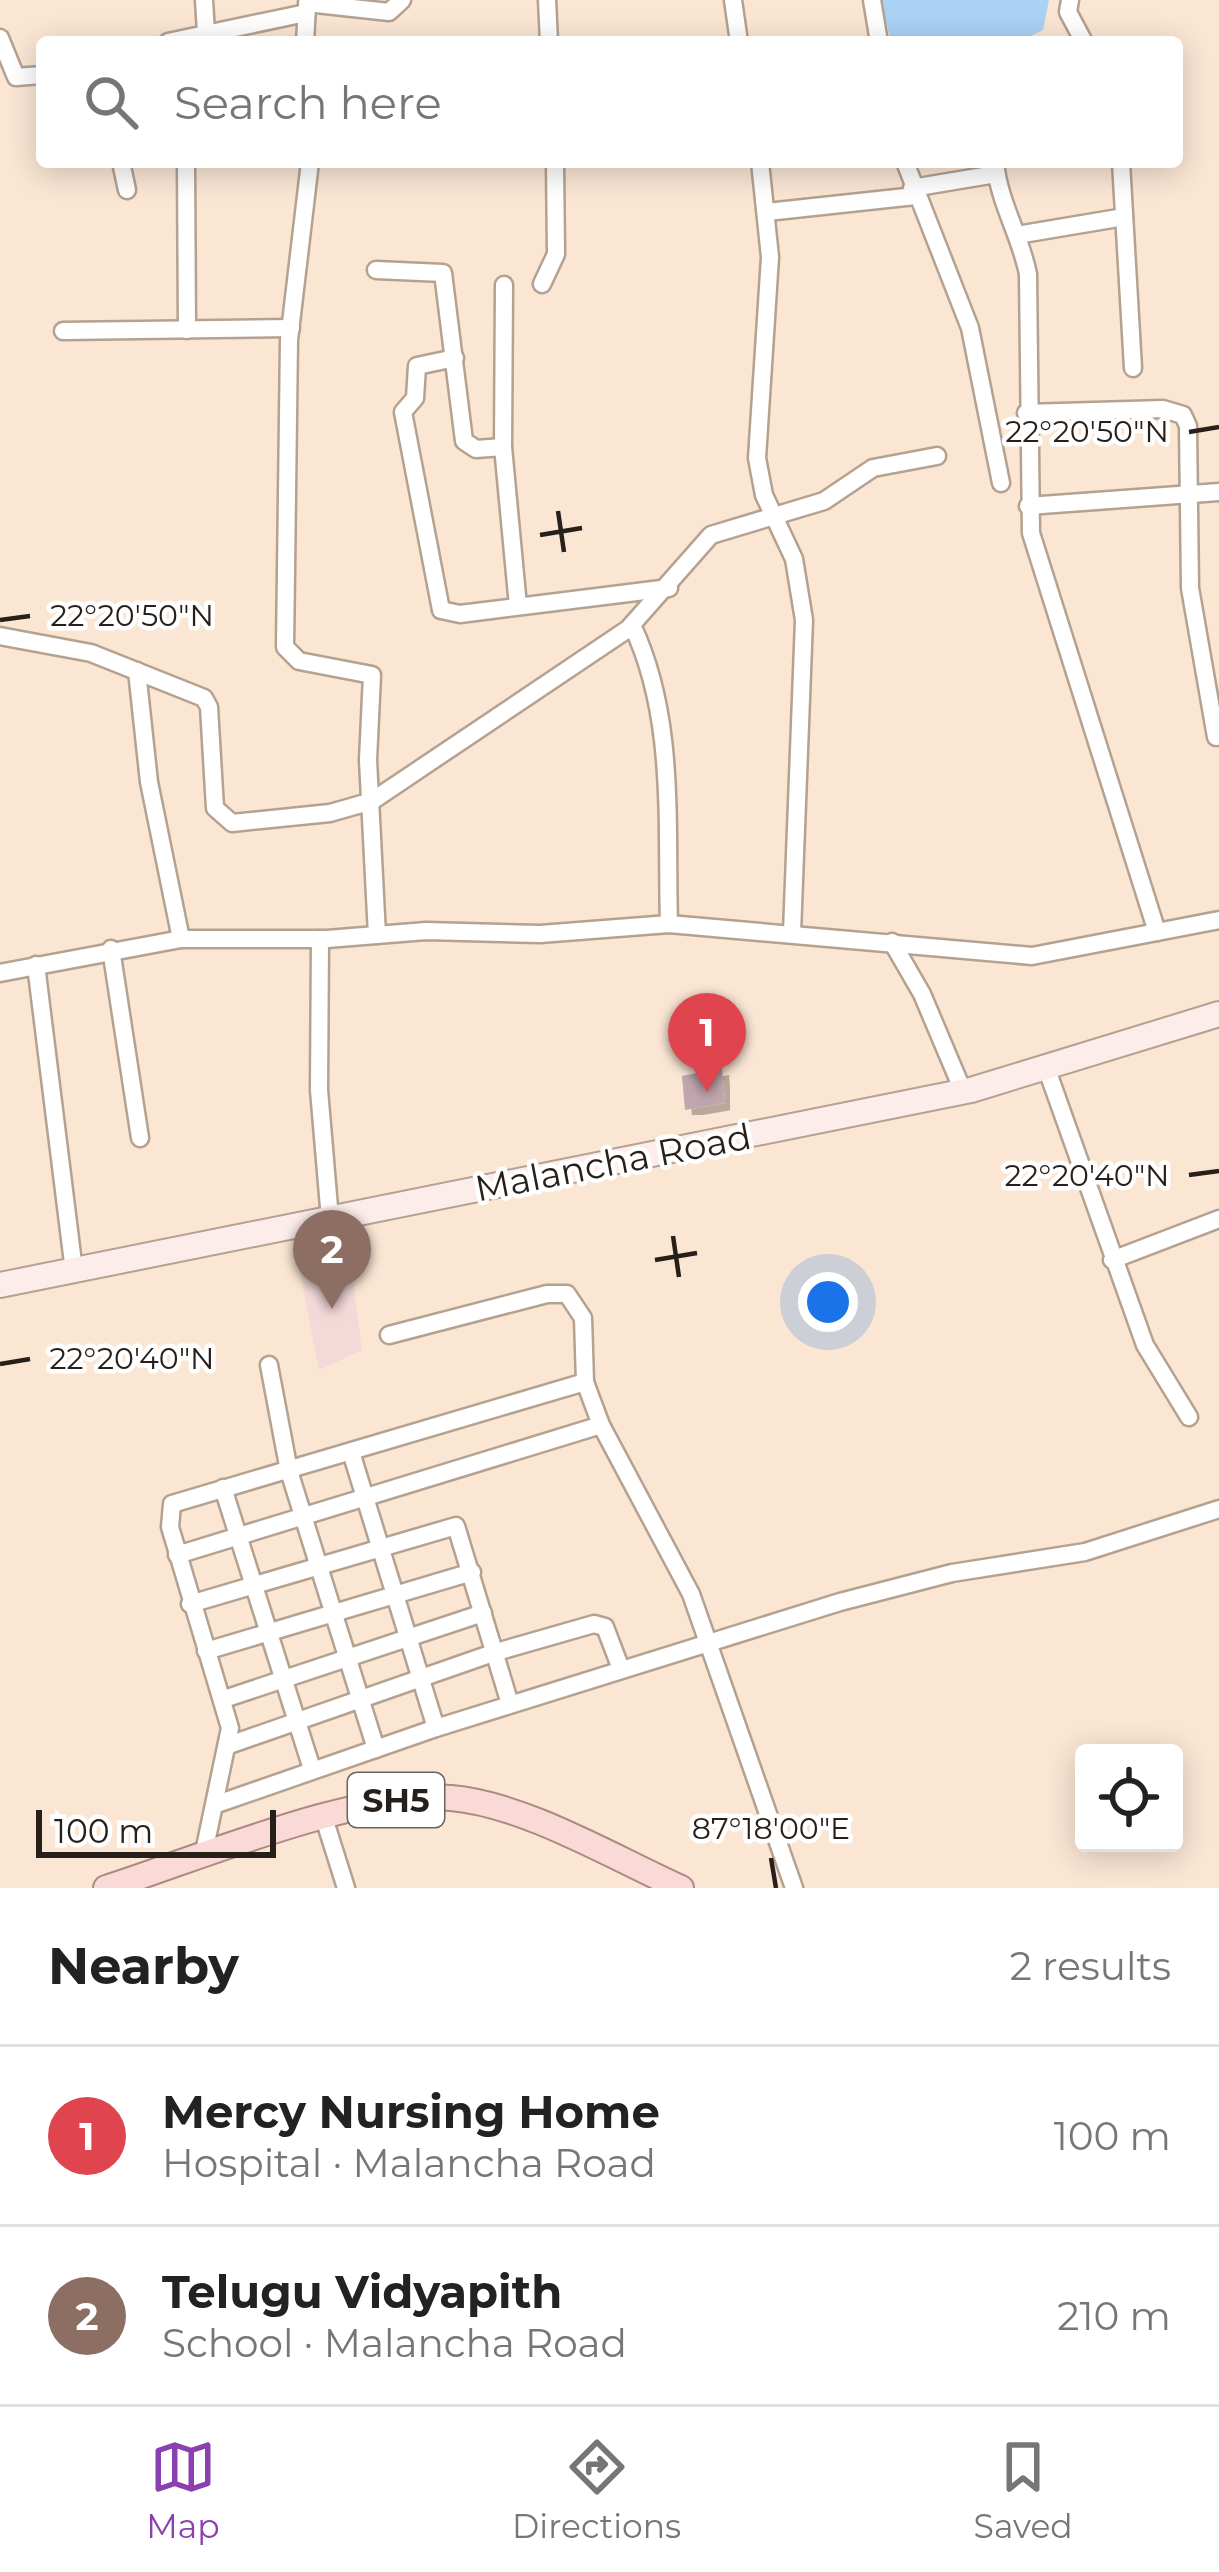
<!DOCTYPE html>
<html lang="en">
<head>
<meta charset="utf-8">
<style>
	body { margin:0; font-family:Montserrat,sans-serif; background:#f2f2f2; color:#222 }
	.controls { position:absolute; right:36px; bottom:36px; display:grid; overflow:hidden; border-radius:12px; box-shadow:0 6px 30px #0003 }
	.controls button { width:108px; height:108px; display:grid; place-items:center; padding:0; border:0; border-bottom:3px solid #e0e0e0; background:#fff; color:#222; font:60px sans-serif }
	.scale { position:absolute; left:36px; bottom:30px; width:240px; box-sizing:border-box; padding-left:12px; border:6px solid #271f19; border-top:0; font-size:33px; line-height:42px; white-space:nowrap; color:#271f19; -webkit-text-stroke:9px #fff; paint-order:stroke }
	.you { position:absolute; left:828px; top:1302px; width:42px; height:42px; margin:-30px; border:9px solid #fff; border-radius:50%; background:#1a73e8; box-shadow:0 0 0 18px #1a73e833 }
	.badge { display:grid; place-items:center; width:78px; height:78px; border-radius:50%; background:#8b40b1; color:#fff; font-size:39px; font-weight:700 }
	.pin { position:absolute; translate:-50% -99px; filter:drop-shadow(0 3px 6px #0008) }
	.pin::after { content:''; position:absolute; top:63px; width:42px; height:36px; background:inherit; clip-path:polygon(0 0,100% 0,50% 100%) }
	.list { margin:0; padding:0; list-style:none }
	h2 { display:flex; justify-content:space-between; align-items:center; height:156px; margin:0; padding:0 48px; font-size:51px }
	h2 small { font-size:39px; font-weight:400; color:#767676 }
	.list li { display:grid; grid-template-columns:78px 1fr auto; gap:36px; align-items:center; box-sizing:border-box; height:180px; padding:0 48px; border-top:3px solid #e0e0e0 }
	.list b { display:block; font-size:45px; white-space:nowrap }
	.list p { margin:0; font-size:39px; white-space:nowrap; color:#767676 }
	.list em { font-size:39px; font-style:normal; color:#767676 }
	.icon { flex:none; width:66px; height:66px; fill:none; stroke:currentColor; stroke-width:2; stroke-linecap:round; stroke-linejoin:round }
	.map { position:relative; flex:none; width:1219px; height:1888px; overflow:hidden }
	.search { position:absolute; background:#fff; box-shadow:0 6px 30px #0003; left:36px; right:36px; top:36px; height:132px; display:flex; align-items:center; gap:30px; box-sizing:border-box; padding:0 42px; border-radius:12px; color:#767676; font-size:45px }
	.sheet { height:516px; background:#fff }
	nav { display:flex; justify-content:space-around; align-items:center; box-sizing:border-box; height:168px; border-top:3px solid #e0e0e0; background:#fff; font-size:33px; color:#767676 }
	nav a { display:grid; justify-items:center; gap:6px }
	nav .on { color:#8b40b1 }
	.map>svg:first-child { display:block }
	.education { fill:#f4d9d9 }
	.water { fill:#aad2f4 }
	.building { fill:#c1a6ae; filter:url(#shadow) }
	.lines { fill:none; stroke-linecap:round; stroke-linejoin:round }
	.street-casing { stroke:#b5a190; stroke-width:21 }
	.secondary-casing { stroke:#b5a190; stroke-width:28 }
	.primary-casing { stroke:#ad8983; stroke-width:28 }
	.street { stroke:#fff; stroke-width:16 }
	.secondary { stroke:#fcedeb; stroke-width:24 }
	.primary { stroke:#f9dad7; stroke-width:24 }
	.ticks { fill:none; stroke:#271f19; stroke-width:4.5 }
	.labels { text-anchor:middle; dominant-baseline:central; stroke-width:9; stroke-linejoin:round; paint-order:stroke }
	.shield { fill:#fff; stroke:#68625e; stroke-width:3 }
	.shield-label { font-size:33px; font-weight:bold; fill:#271f19 }
	.street-label { font-size:36px; fill:#271f19; stroke:#fff }
	.ticks-label { font-size:30px; text-anchor:middle; fill:#271f19; stroke:#fff; stroke-width:9; stroke-linejoin:round; paint-order:stroke }
</style>
</head>
<body>
<div class="map">
<svg width="1219" height="1888" viewBox="0 0 1219 1888">
	<defs>
		<filter id="shadow"><feDropShadow dx="7" dy="7" stdDeviation="0" flood-color="#0004"/></filter>
	</defs>
	<rect width="100%" height="100%" fill="#fbe6d4"/>
	<polygon class="education" points="350,1258 362,1350 319,1370 299,1267"/>
	<polygon class="water" points="881,0 1049,0 1043,30 1019,42 891,42"/>
	<polygon class="building" points="722,1068 725,1103 685,1110 682,1076"/>
	<g class="lines">
		<defs>
			<g id="street">
				<polyline points="204,0 206,33"/>
				<polyline points="547,0 549,42"/>
				<polyline points="733,0 739,42"/>
				<polyline points="872,0 879,42"/>
				<polyline points="1070,0 1068,12 1084,42"/>
				<polyline points="307,3 389,12 402,0"/>
				<polyline points="0,38 16,77 42,75"/>
				<polyline points="168,42 306,13"/>
				<polyline points="305,42 307,7"/>
				<polyline points="121,162 127,190"/>
				<polyline points="186,162 187,330"/>
				<polyline points="310,162 289,340 285,647 299,661 372,675 368,760 377,935"/>
				<polyline points="760,162 770,257 757,458 764,495 794,559 804,620 792,933"/>
				<polyline points="905,162 970,328 1001,483"/>
				<path d="M995 162C999 203 1020 234 1028 274L1031 533 1157 932"/>
				<polyline points="1121,162 1133,368"/>
				<polyline points="912,188 996,174"/>
				<polyline points="767,212 915,196"/>
				<polyline points="1017,235 1124,217"/>
				<polyline points="376,270 443,273 464,441 476,449 503,447"/>
				<polyline points="542,284 556,254 555,162"/>
				<polyline points="504,285 503,447 518,606"/>
				<polyline points="63,331 291,328"/>
				<polyline points="455,358 417,366 415,398 403,412 441,610 460,614 669,588"/>
				<polyline points="1026,413 1163,409 1183,415 1188,426 1190,588 1216,737"/>
				<polyline points="1028,506 1219,492"/>
				<path d="M632 625C676 718 666 823 669 924"/>
				<polyline points="0,636 91,653 204,698 209,707 215,808 232,823 330,813 372,801 628,629 711,535 824,501 873,468 937,456"/>
				<polyline points="137,671 149,782 181,939"/>
				<polyline points="320,939 319,1090 330,1219"/>
				<polyline points="892,942 922,994 963,1091"/>
				<polyline points="111,949 140,1138"/>
				<polyline points="36,965 74,1271"/>
				<polyline points="0,973 181,939 327,939 426,931 540,934 669,924 1032,956 1219,920"/>
				<polyline points="1046,1067 1145,1345 1189,1417"/>
				<polyline points="1112,1260 1219,1219"/>
				<polyline points="389,1335 547,1294 567,1294 583,1318 585,1382 601,1425 691,1594 794,1888"/>
				<polyline points="269,1365 289,1471 376,1749"/>
				<polyline points="351,1452 436,1728"/>
				<polyline points="223,1488 312,1769"/>
				<polyline points="177,1555 601,1425"/>
				<polyline points="190,1604 456,1526 510,1704"/>
				<polyline points="206,1651 472,1572"/>
				<polyline points="224,1699 483,1613"/>
				<polyline points="229,1745 493,1653 594,1624 605,1627 621,1669"/>
				<polyline points="217,1804 436,1728 840,1602 952,1573 1085,1552 1219,1509"/>
				<polyline points="324,1818 346,1888"/>
				<polyline points="203,1857 230,1728 170,1527 172,1504 585,1382"/>
			</g>
			<polyline id="secondary" points="0,1285 971,1090 1219,1014"/>
			<path id="primary" d="M106 1888C197 1859 360 1790 451 1798 524 1804 614 1858 681 1888"/>
		</defs>
		<use href="#street" class="street-casing"/>
		<use href="#secondary" class="secondary-casing"/>
		<use href="#primary" class="primary-casing"/>
		<use href="#street" class="street"/>
		<use href="#secondary" class="secondary"/>
		<use href="#primary" class="primary"/>
	</g>
	<path class="ticks" d="M1189 432 1219 427M558 511 564 552M540 535 582 528M0 620 30 616M1189 1175 1219 1171M673 1236 679 1277M655 1260 697 1253M0 1364 30 1359M771 1858 776 1888"/>
	<g class="labels">
		<rect class="shield" x="348" y="1773" width="96" height="54" rx="9"/>
		<g class="shield-label">
			<text x="396" y="1800">SH5</text>
		</g>
		<g class="street-label">
			<text transform="translate(613 1162) rotate(-11)">Malancha Road</text>
		</g>
	</g>
	<g class="ticks-label">
		<text x="1087" y="442">22°20'50"N</text>
		<text x="132" y="626">22°20'50"N</text>
		<text x="1087" y="1186">22°20'40"N</text>
		<text x="132" y="1369">22°20'40"N</text>
		<text x="771" y="1839">87°18'00"E</text>
	</g>
</svg>
<div class="controls">
<button><svg class="icon" aria-label="locate" viewBox="0 0 24 24"><circle cx="12" cy="12" r="6"/><path d="M12 2v4M12 18v4M2 12h4M18 12h4"/></svg></button>
</div>
<div class="scale">100 m</div>
<div class="you"></div>
<div class="pin badge" style="left:707px;top:1092px;background:#e0444e">1</div>
<div class="pin badge" style="left:332px;top:1309px;background:#8d6e63">2</div>
<div class="search"><svg class="icon" aria-label="search" viewBox="0 0 24 24"><circle cx="10" cy="10" r="6"/><path d="M15 15l6 6"/></svg>Search here</div>
</div>
<section class="sheet">
<h2>Nearby<small>2 results</small></h2>
<ul class="list">
<li><span class="badge" style="background:#e0444e">1</span><div><b>Mercy Nursing Home</b><p>Hospital · Malancha Road</p></div><em>100 m</em></li>
<li><span class="badge" style="background:#8d6e63">2</span><div><b>Telugu Vidyapith</b><p>School · Malancha Road</p></div><em>210 m</em></li>
</ul>
</section>
<nav>
<a class="on"><svg class="icon" aria-label="map" viewBox="0 0 24 24"><path d="M3 6l6-2 6 2 6-2v14l-6 2-6-2-6 2zM9 4v14M15 6v14"/></svg>Map</a>
<a><svg class="icon" aria-label="directions" viewBox="0 0 24 24"><path d="M12 3l9 9-9 9-9-9zM9 14v-3h6M13 9l2 2-2 2"/></svg>Directions</a>
<a><svg class="icon" aria-label="saved" viewBox="0 0 24 24"><path d="M7 4h10v16l-5-4-5 4z"/></svg>Saved</a>
</nav>
</body>
</html>
